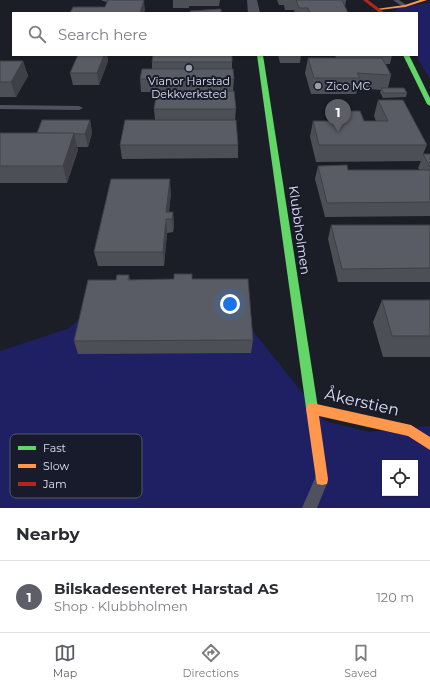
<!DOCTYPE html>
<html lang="en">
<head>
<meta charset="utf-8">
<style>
	body { margin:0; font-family:Montserrat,sans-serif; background:#f2f2f3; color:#2b2b33 }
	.controls { position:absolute; right:12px; bottom:12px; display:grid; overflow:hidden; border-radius:0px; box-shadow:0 1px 3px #0004 }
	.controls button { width:36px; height:36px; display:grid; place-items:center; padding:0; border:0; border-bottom:1px solid #e1e1e2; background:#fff; color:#2b2b33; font:20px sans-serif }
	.you { position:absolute; left:230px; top:304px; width:14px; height:14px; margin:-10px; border:3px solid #fff; border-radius:50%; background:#1a73e8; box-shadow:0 0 0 6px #1a73e833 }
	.badge { display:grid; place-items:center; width:26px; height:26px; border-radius:50%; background:#5d5e68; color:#fff; font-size:13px; font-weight:700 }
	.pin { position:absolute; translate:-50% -33px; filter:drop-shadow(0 1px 2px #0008) }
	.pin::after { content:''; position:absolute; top:21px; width:14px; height:12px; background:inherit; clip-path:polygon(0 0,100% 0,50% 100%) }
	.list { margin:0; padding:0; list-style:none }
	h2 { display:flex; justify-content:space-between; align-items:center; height:52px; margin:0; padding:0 16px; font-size:17px }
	h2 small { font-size:13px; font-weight:400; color:#7c7c81 }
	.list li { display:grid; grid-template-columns:26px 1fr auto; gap:12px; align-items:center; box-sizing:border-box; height:72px; padding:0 16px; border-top:1px solid #e1e1e2 }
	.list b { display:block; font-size:15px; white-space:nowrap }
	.list p { margin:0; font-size:13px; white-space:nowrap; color:#7c7c81 }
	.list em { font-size:13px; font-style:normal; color:#7c7c81 }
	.icon { flex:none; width:22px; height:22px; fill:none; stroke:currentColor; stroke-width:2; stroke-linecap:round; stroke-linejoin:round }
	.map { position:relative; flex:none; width:430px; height:508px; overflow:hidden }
	.search { position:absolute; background:#fff; box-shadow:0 1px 3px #0004; left:12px; right:12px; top:12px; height:44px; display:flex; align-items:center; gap:10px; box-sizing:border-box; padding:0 14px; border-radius:0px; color:#7c7c81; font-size:15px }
	.sheet { height:124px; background:#fff }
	nav { display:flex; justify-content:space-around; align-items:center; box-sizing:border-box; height:56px; border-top:1px solid #e1e1e2; background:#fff; font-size:11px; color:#7c7c81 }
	nav a { display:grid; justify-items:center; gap:2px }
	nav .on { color:#5d5e68 }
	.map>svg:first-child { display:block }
	.green { fill:#1f2063; fill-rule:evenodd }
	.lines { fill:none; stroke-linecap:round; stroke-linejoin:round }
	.lane { fill:#4f515e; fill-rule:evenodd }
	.street { fill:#4f515e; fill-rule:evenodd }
	.fast { fill:#63d668; fill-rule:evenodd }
	.slow { fill:#ff974d; fill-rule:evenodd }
	.jam { fill:#b3261e; fill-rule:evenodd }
	.wall { fill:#4d4f57 }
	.shaded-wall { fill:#3f4047 }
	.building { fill:#5a5c65; stroke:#3f4047 }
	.poi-dot { fill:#9a9da8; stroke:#181b2b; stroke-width:1.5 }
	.labels { text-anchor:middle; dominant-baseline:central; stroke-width:4; stroke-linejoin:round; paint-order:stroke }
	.far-poi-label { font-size:11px; fill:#dee1ed; stroke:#181b2b }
	.street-label { font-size:13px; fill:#dee1ed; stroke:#181b2b }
	.near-street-label { font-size:16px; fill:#dee1ed; stroke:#181b2b }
	.key { fill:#181b2b; stroke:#535665; stroke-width:1 }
	.key-label { font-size:11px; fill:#dee1ed }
</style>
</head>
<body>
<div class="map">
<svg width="430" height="508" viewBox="0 0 430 508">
	<rect width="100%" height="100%" fill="#1c1e27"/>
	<g class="green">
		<polygon points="430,3 430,79 416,55 417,13 397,13 395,7"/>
		<path d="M81 317 252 330 325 421 369 432 430 426V508H0V351L70 328ZM385 463H415V493H385Z"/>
	</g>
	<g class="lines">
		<g class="lane">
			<path d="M101 0H124C119 3 106 3 101 0Z"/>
			<polygon points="393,0 399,0 408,6 403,7"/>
			<polygon points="0,105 79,106 83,108 79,110 0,109"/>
			<polygon points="321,474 326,476 328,481 317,508 302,508 316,476"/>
		</g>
		<polygon class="street" points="247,0 257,0 260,13 248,13"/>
		<g class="fast">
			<polygon points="257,55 263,55 318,408 316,412 312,413 308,412 306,408"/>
			<polygon points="403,55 409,55 430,98 430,106 427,104"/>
		</g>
		<g class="slow">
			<polygon points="420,0 427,0 405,7 378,10 376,9 405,5"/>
			<polygon points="312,403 411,425 430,437 430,450 408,436 319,416 328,479 327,484 322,485 317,484 316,479 306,409 308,404"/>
		</g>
		<polygon class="jam" points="363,0 368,0 385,13 380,13"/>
	</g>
	<g class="wall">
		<polygon points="173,0 220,0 219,6 189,6 189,8 173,8"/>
		<polygon points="277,0 346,0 345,7 348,13 295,13 294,10 285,10 284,5 279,5"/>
		<polygon points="78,55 107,55 108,61 99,85 73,85 70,73"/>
		<polygon points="278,55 301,55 300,63 280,63"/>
		<polygon points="335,55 392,55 390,64 386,64 391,75 388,88 407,93 406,97 383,98 380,92 381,90 358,88 356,94 311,94 305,73 308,58 336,58"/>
		<polygon points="0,61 23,61 28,76 16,97 0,97"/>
		<polygon points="152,62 232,62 232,69 234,79 233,91 236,109 235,120 238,145 238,158 122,159 120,145 155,120 154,109 157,92 141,92 140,79 152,69"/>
		<polygon points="378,100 427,145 423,154 430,154 430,216 325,217 315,179 318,166 348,170 420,170 418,168 421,161 316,162 310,137 313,121 333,121 335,111 364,121 376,121 374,116"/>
		<polygon points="90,120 92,133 88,147 77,147 78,150 67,183 0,183 0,133 37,133"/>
		<polygon points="171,193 169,212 173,212 174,225 173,232 167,233 164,266 98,266 94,252"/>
		<polygon points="331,225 430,225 430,282 338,282 328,239"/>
		<polygon points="192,274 192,279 253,340 251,353 78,354 74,341 116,280 129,275 130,280 174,279"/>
		<polygon points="382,300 430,300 430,357 383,357 373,322"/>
	</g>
	<g class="shaded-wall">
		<polygon points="144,0 145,10 144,13 140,13"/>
		<polygon points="104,55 107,55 108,61 99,85 97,73"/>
		<polygon points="23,61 28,76 16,97 11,82"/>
		<polygon points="90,120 92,133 88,147 85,134"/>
		<polygon points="74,133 78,150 67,183 63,166"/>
		<polygon points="170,179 171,193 168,219 166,212"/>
		<polygon points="173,212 174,225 173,232 172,219"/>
		<polygon points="166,219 167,233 164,266 163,252"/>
	</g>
	<g class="building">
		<polygon points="108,0 144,0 140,13 70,13 73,7 105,7"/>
		<polygon points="296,0 342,0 348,13 310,13 308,8 299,8"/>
		<polygon points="221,9 221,13 190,13 190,11"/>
		<polygon points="78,55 104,55 97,73 70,73"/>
		<polygon points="153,55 232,55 232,62 152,62"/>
		<polygon points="308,58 382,58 391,75 357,73 360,78 314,78"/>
		<polygon points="0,61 23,61 11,82 0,82"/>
		<polygon points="142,69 233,69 234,79 140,79"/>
		<polygon points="381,88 404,88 407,93 384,93"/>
		<polygon points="234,91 236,109 154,109 157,92"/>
		<polygon points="378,100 403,100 427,145 319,145 313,121 338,121 335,111 360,111 364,121 388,121"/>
		<polygon points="42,120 90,120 85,134 37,133"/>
		<polygon points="125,120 236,120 238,145 120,145"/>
		<polygon points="0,133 74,133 63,166 0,166"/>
		<polygon points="423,154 430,154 430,167"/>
		<polygon points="347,165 348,170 430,170 430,202 327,203 318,166"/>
		<polygon points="111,179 170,179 166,212 173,212 172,219 166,219 163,252 94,252"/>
		<polygon points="331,225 430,225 430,268 342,269"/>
		<polygon points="174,274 192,274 192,279 248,279 253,340 74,341 88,280 116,280 117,275 129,275 128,280 174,279"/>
		<polygon points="382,300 430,300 430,336 392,336"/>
	</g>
	<g class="poi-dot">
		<circle cx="189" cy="68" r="4"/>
		<circle cx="318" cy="86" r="4"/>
	</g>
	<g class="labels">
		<g class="far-poi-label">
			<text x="189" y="81">Vianor Harstad<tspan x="189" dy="13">Dekkverksted</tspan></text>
			<text x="326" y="86" text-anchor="start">Zico MC</text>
		</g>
		<g class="street-label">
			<text transform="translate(300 230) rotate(82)">Klubbholmen</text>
		</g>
		<g class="near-street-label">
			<text transform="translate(362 402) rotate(13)">Åkerstien</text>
		</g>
	</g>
	<rect x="10" y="434" width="132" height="64" rx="6" class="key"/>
	<rect x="18" y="446" width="18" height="4" fill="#63d668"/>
	<rect x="18" y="464" width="18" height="4" fill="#ff974d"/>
	<rect x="18" y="482" width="18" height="4" fill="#b3261e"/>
	<g class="key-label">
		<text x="43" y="452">Fast</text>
		<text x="43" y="470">Slow</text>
		<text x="43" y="488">Jam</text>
	</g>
</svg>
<div class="controls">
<button><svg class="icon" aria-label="locate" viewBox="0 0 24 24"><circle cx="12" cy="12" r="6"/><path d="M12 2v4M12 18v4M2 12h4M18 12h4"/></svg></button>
</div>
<div class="you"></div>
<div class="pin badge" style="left:338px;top:132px">1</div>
<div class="search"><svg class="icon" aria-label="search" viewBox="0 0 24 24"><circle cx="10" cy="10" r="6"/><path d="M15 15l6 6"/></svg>Search here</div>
</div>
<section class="sheet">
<h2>Nearby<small></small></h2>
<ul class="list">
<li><span class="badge">1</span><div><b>Bilskadesenteret Harstad AS</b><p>Shop · Klubbholmen</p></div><em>120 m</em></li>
</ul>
</section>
<nav>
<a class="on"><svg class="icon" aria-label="map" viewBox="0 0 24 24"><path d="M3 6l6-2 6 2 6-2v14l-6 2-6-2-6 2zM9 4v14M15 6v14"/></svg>Map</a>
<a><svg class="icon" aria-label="directions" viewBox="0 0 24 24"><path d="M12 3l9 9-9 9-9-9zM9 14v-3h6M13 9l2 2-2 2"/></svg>Directions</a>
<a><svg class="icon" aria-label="saved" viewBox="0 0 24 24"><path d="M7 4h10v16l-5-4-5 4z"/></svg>Saved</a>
</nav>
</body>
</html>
